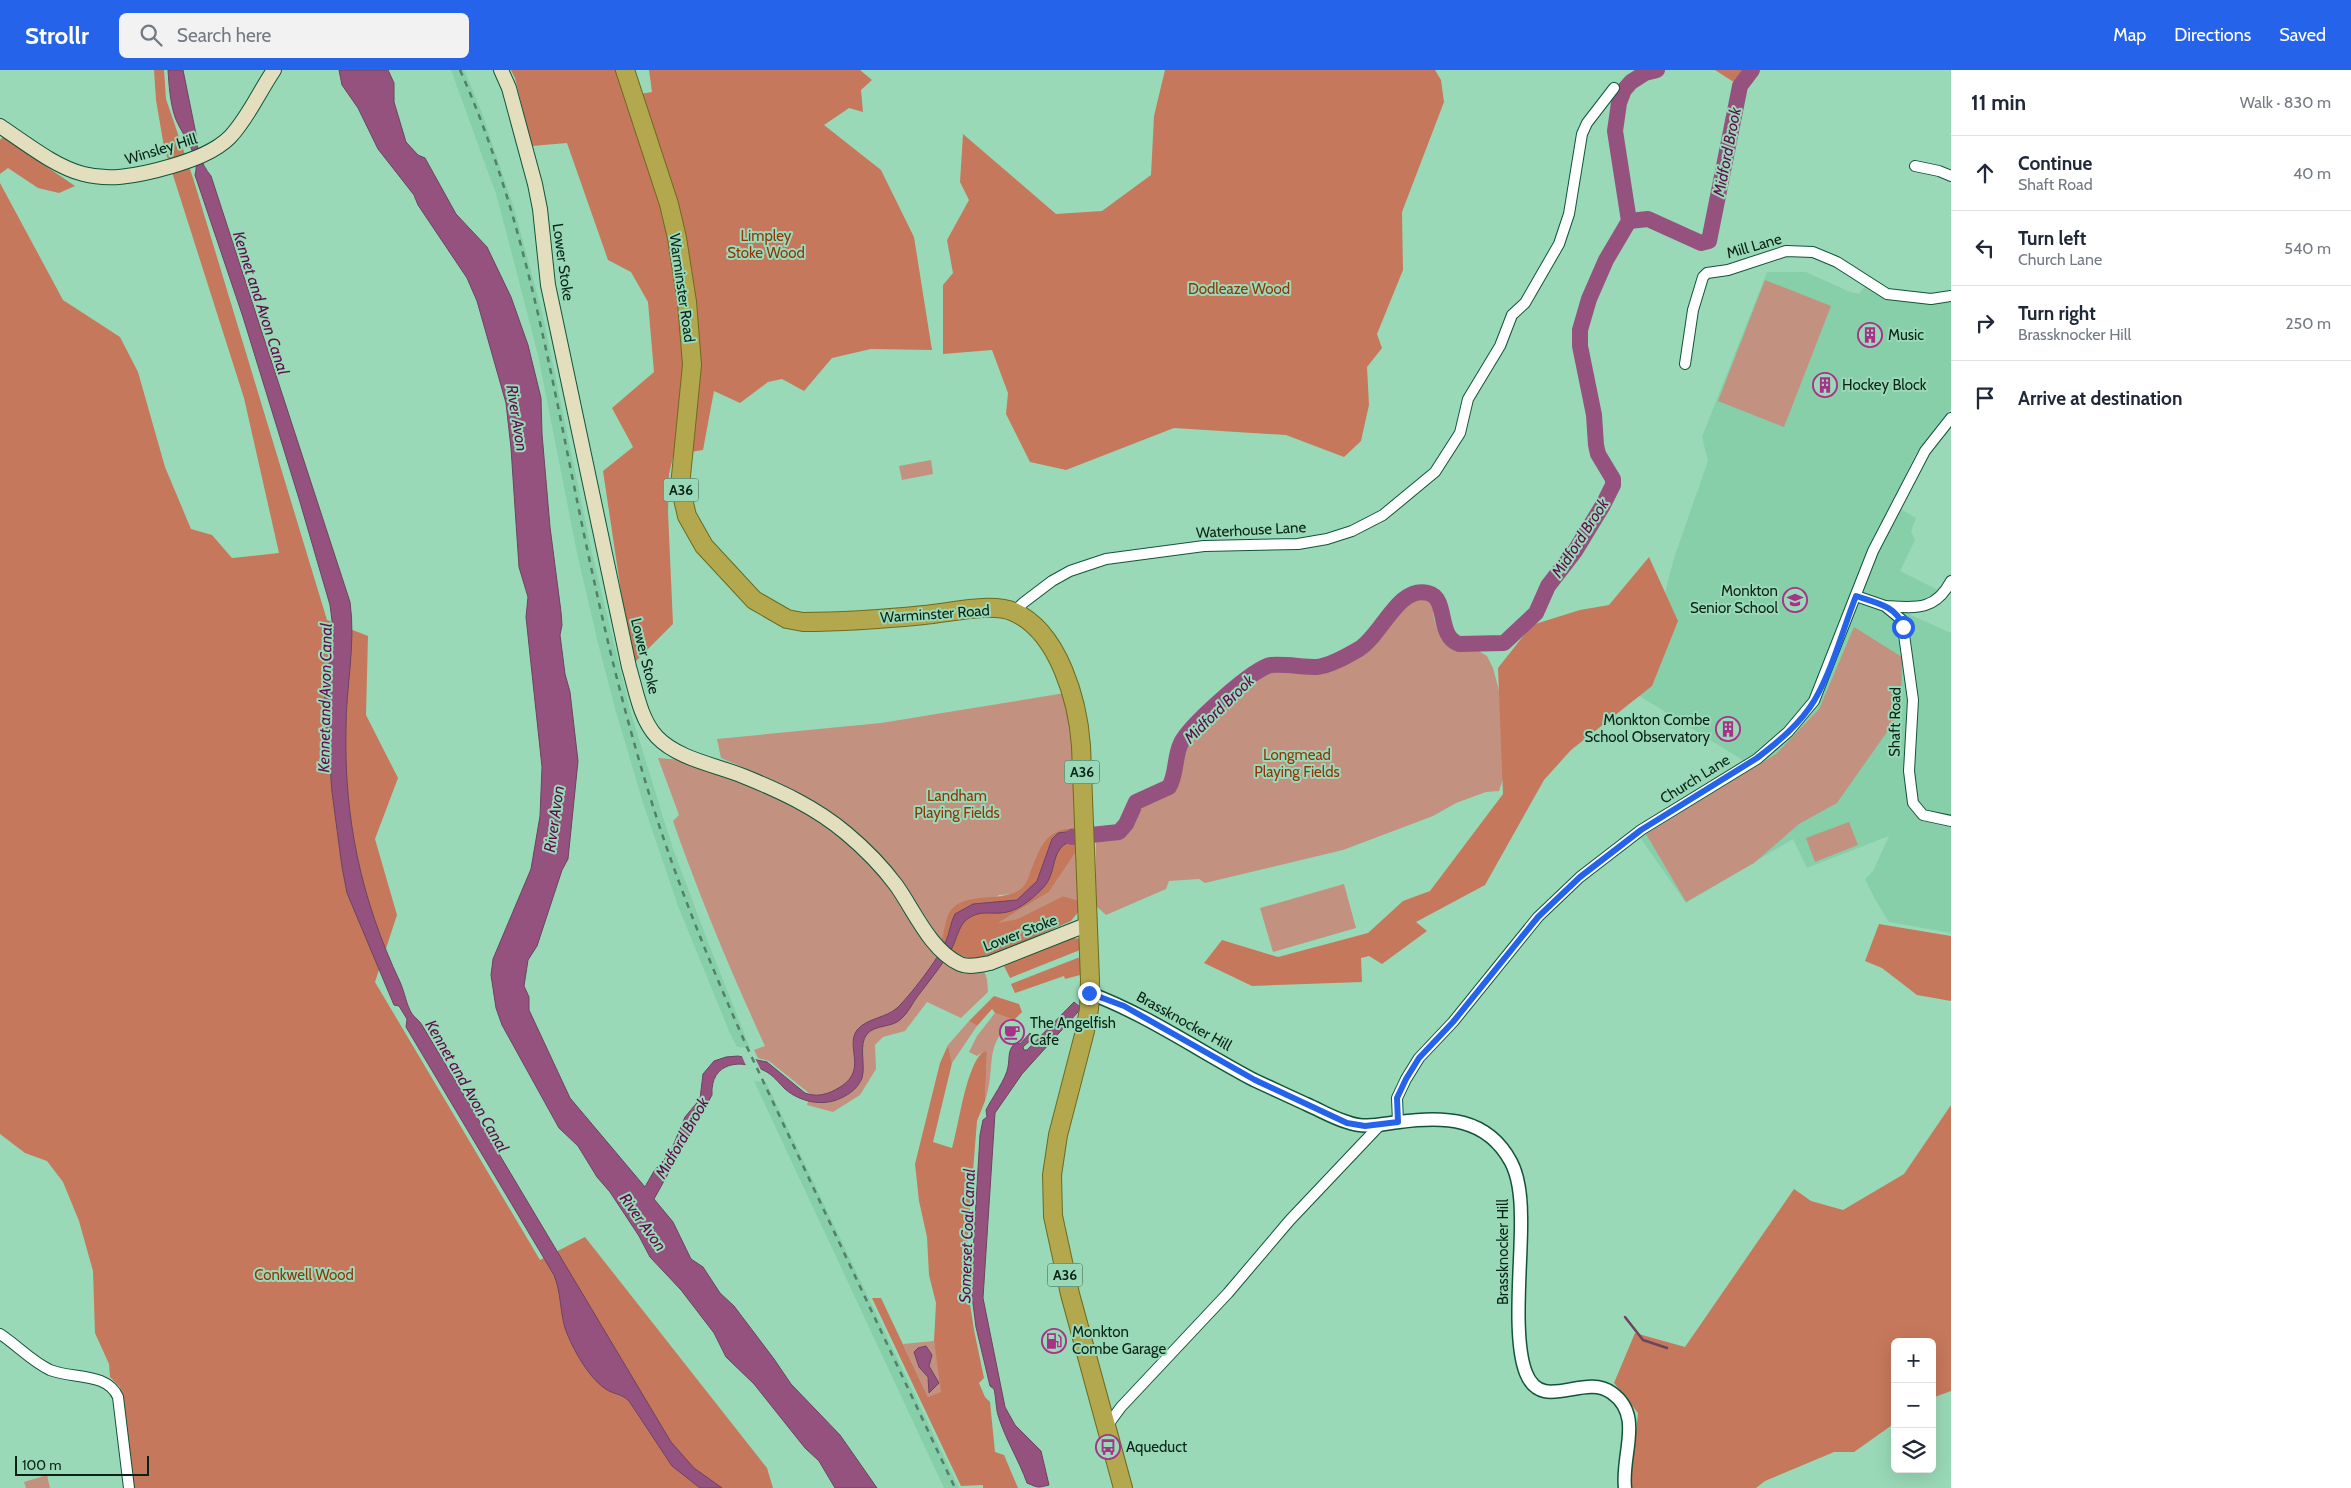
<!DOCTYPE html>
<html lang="en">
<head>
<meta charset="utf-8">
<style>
	body { margin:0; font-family:Cabin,sans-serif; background:#f2f2f3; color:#1f2937 }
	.controls { position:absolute; right:15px; bottom:15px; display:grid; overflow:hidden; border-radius:8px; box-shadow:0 5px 20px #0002 }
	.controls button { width:45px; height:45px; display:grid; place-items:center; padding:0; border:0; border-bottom:1px solid #e0e1e3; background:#fff; color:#1f2937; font:25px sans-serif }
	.scale { position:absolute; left:15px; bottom:12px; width:134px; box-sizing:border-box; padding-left:5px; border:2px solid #092317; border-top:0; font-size:14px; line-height:18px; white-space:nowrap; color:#092317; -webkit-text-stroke:4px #99d9b7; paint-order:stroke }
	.stop { position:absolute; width:15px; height:15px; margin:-11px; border:4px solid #2563eb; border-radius:50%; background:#fff }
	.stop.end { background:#2563eb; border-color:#fff; box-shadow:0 1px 5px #0008 }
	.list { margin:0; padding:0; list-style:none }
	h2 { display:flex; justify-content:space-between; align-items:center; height:65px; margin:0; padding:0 20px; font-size:21px }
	h2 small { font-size:16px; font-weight:400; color:#747a83 }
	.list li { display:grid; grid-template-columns:32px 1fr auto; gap:15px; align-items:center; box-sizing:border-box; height:75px; padding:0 20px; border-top:1px solid #e0e1e3 }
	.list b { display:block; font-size:19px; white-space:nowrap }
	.list p { margin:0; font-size:16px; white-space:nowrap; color:#747a83 }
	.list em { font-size:16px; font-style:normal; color:#747a83 }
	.icon { flex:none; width:28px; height:28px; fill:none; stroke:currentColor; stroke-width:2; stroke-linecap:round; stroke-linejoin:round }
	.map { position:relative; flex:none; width:1951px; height:1418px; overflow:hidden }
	header { display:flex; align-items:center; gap:30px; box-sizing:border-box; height:70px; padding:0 25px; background:#2563eb; color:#fff }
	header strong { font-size:24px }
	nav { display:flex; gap:28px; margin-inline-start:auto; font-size:18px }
	.search { width:350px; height:45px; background:#f2f2f3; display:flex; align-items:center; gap:12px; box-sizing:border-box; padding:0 18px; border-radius:8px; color:#747a83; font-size:19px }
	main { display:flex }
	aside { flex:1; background:#fff }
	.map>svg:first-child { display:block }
	.built { fill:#87cfa9 }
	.green { fill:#c3917f }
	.forest { fill:#c6785c }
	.water { fill:#95527f; stroke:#6b4460 }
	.pier { fill:#99d9b7 }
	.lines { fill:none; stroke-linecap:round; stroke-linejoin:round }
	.stream { stroke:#6b4460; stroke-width:2.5 }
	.river { stroke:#95527f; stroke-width:16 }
	.minor-casing { stroke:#115438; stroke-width:12 }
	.tertiary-casing { stroke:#115438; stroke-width:15 }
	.secondary-casing { stroke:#115438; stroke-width:16 }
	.trunk-casing { stroke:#6c6b1e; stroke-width:20 }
	.minor { stroke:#fff; stroke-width:10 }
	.tertiary { stroke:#fff; stroke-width:12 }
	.secondary { stroke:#e3debd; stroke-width:14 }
	.trunk { stroke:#b4a84e; stroke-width:18 }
	.rail { stroke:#538069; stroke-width:2.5; stroke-dasharray:6 6; stroke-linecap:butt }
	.route { stroke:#2563eb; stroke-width:6 }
	.labels { text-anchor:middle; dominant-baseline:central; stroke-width:4; stroke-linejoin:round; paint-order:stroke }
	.shield { fill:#99d9b7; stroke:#345a47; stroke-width:1 }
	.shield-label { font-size:14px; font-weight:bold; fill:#092317 }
	.street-label { font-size:15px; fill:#092317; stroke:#99d9b7 }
	.park-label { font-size:15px; fill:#923407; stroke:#99d9b7 }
	.poi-label { font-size:15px; fill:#092317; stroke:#99d9b7; text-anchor:start }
	.water-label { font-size:16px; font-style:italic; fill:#620b4d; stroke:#99d9b7 }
</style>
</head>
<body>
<header>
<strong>Strollr</strong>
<div class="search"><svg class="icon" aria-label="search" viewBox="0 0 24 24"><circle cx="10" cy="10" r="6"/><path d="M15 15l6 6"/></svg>Search here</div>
<nav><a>Map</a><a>Directions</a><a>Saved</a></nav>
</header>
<main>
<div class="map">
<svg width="1951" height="1418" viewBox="0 0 1951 1418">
	<rect width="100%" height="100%" fill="#99d9b7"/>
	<g class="built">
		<polygon points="451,0 464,0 466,4 482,43 514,138 542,242 592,483 630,640 672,776 706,867 750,978 737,977 729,961 678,836 644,736 616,642 598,573 577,483 538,285 508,169 496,124"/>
		<polygon points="1767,202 1806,202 1850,222 1859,224 1865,216 1879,225 1911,231 1951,230 1951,339 1915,385 1892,434 1916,448 1911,461 1915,470 1900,501 1938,520 1932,527 1900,540 1951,563 1951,863 1889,852 1876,831 1865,809 1873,801 1889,766 1807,798 1793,769 1686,833 1639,766 1750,700 1741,689 1620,614 1664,527 1674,488 1708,391 1702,367"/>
		<polygon points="754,1011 766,1012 959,1418 944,1418"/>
	</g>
	<g class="green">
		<polygon points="1765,210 1831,236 1784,357 1718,331"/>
		<polygon points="931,390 933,404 902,410 899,396"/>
		<path d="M1420 527C1438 535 1431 538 1435 552 1437 562 1447 571 1453 578L1468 581 1477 580 1487 586 1493 598 1503 636 1505 703 1499 721 1486 722 1456 733 1433 746 1343 780 1205 813 1199 809 1169 811 1166 819 1106 845 1095 835 1096 772 1116 769 1126 764 1142 735 1178 714 1180 703 1178 691 1184 668 1262 597 1322 600 1346 591 1370 575 1410 530Z"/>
		<polygon points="1854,557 1902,587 1901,642 1837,733 1799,754 1754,793 1686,832 1646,764 1776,684 1819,639"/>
		<polygon points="1065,623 1072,646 1077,757 1067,758 1025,816 1015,824 999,825 944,862 941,871 914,829 875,783 811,731 781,714 721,688 717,669 881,653"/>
		<path d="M658 688 682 690 736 708 804 738 853 775 889 813 936 880 984 901 987 909 988 922 961 948 927 932 905 961 883 967 875 975 876 999 860 1025 833 1042 807 1035 810 1024 769 991 758 988 754 980 765 976C731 902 700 828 673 751L679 745Z"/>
		<polygon points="1849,752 1858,775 1815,792 1806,768"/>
		<polygon points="1078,779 1080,831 1063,826 1017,849 996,854 1049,822"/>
		<polygon points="1344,814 1356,858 1273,882 1260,838"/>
		<path d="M995 943 1014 950C982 976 997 996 985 1031L987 982 984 981 977 986 969 982 977 966Z"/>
		<polygon points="969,951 977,956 952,993 948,975"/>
		<polygon points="934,1271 942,1322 928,1327 903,1274"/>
		<polygon points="47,1405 50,1418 26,1418 24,1412"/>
	</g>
	<g class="forest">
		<polygon points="154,0 164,0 166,29 193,108 327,550 368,566 366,645 398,708 375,769 397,845 375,912 540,1190 585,1167 767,1398 773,1418 132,1418 120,1317 110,1307 109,1294 95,1263 93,1201 79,1151 63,1112 47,1091 25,1083 0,1064 0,113 63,230 120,267 138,302 165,397 191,459 212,465 232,488 279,483 244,328 164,77 156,30"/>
		<polygon points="511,0 633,0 640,24 652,22 649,0 860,0 872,10 861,20 863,42 849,38 824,55 881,100 914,167 932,280 871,279 832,288 804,321 782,309 768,312 740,333 714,321 703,380 690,382 680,358 669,404 668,442 673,554 632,595 603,401 633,377 612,338 654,302 648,232 631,202 608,190 567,73 532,76 515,8"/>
		<polygon points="1165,0 1435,0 1441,10 1444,32 1402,142 1403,200 1377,264 1382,278 1367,297 1369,335 1361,371 1344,387 1286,365 1174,358 1066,400 1030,392 1006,344 1008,323 992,280 943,284 943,215 953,203 947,170 969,130 960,112 963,64 1056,144 1102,141 1151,105 1154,46"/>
		<polygon points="1715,0 1752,0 1740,16"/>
		<polygon points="3,67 75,116 59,123 38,118 8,98 0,104 0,70"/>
		<polygon points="1649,487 1678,551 1652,616 1571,680 1544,710 1485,815 1416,852 1427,861 1382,894 1369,886 1361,888 1362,912 1252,916 1204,893 1222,870 1278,887 1368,863 1403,831 1430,821 1503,724 1498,598 1532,555 1580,540 1609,535"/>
		<path d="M1077 757 1078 779 1049 822 998 853 1017 849 1063 826 1080 831 1079 841 1071 851 985 889C963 890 957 884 941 871 944 863 945 853 948 845 960 818 1006 835 1023 817 1027 813 1029 806 1031 800 1043 772 1045 761 1077 757Z"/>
		<polygon points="1879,854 1951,866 1951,931 1917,925 1882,898 1865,891"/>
		<polygon points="1070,867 1079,869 1080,880 1010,908 1004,896"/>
		<polygon points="1080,887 1080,905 1065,909 1064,906 1015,923 1011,914"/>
		<polygon points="994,926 1019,934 1022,942 1014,950 995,943 992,939 977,956 969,951"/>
		<path d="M948 975 952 993 933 1072 952 1078C959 1055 966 994 984 981L987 982 985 1031 977 1051 965 1201 974 1260 984 1308 979 1313 985 1327 990 1332 995 1382 1004 1385 1018 1418H983V1415L961 1416 872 1228H881L928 1327 941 1322 934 1271 936 1233 929 1205 927 1167 919 1131 915 1094 940 993Z"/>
		<path d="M1951 1035V1321L1932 1328V1272H1895V1353L1854 1382H1834L1765 1411 1756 1418H1630C1630 1393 1636 1368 1638 1343L1614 1313 1635 1263 1685 1277 1794 1119 1811 1131 1843 1140 1904 1104Z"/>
	</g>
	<g class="water">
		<path d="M168 0H183L196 64C197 80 201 94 211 106L350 532C356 574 346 616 346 658 344 749 361 829 400 912 405 923 406 934 412 944 415 948 419 950 422 955L671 1372 694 1398 722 1418H700L672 1396 629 1331C621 1324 618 1325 609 1321 590 1311 572 1278 565 1258 560 1241 561 1222 554 1205L406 957 407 949 399 936 394 935 347 823 342 797 332 722 327 657 323 637 334 566 330 535 300 432 243 247 195 105C201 85 181 64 175 47 170 32 169 15 168 0Z"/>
		<path d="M339 0H388L394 13V32L406 72 418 85 425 88 456 144 487 177 511 227 528 275 541 328 542 364 550 457 561 542 562 555 560 565 565 604 570 622 578 691 568 789 562 800 537 876 528 890 524 916 529 927V940L570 1028 645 1117 654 1101 670 1083 685 1047 700 1029 703 1004 714 991 726 987 738 986 767 992 805 1023C816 1027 825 1025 835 1020 871 1002 844 978 857 960 867 948 886 948 897 938 909 927 939 888 945 873 950 864 950 853 955 844L973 834 1017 830 1037 811 1052 769 1058 763 1083 760 1084 769C1045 771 1061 801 1042 819 1031 830 1017 842 1001 843 986 844 978 840 965 851 959 857 956 870 952 878 942 896 929 911 917 927 912 934 908 943 901 949 892 958 876 954 867 964 858 975 866 995 862 1008 858 1018 850 1024 841 1028 823 1037 800 1032 785 1019 779 1013 773 1005 765 1001 741 988 710 992 712 1025L654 1129 673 1152 691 1189 703 1197 720 1223 734 1236 774 1289 791 1314 840 1365 877 1418H835L819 1391 805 1378 754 1314 726 1287 714 1263 681 1220 650 1187 639 1166 610 1122 597 1107 578 1076 559 1058 502 955 496 938 491 905 493 889 531 799 540 746 542 697 526 547 528 527 519 497 511 378 506 333 477 231 467 208 418 135 414 125 378 79 358 38 342 15Z"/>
		<path d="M1074 932 1080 937 1078 942 1022 1004 995 1043 983 1228 1005 1337 1015 1355 1041 1381 1049 1415C1037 1418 1039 1418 1027 1413 1019 1390 1005 1369 998 1345 996 1339 996 1327 994 1319L990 1316 976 1257 971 1218 980 1065 983 1050 987 1047 986 1040C992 1028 1006 1009 1008 997 1010 986 1007 981 1016 972L1020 974 1030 963 1034 967 1023 977 1024 980H1027Z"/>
		<polygon points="926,1276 932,1285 929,1296 939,1313 929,1323 928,1307 919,1297 914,1282 918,1278"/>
	</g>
	<polygon class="pier" points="741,984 754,986 762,1002 747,998"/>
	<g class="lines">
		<polyline class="stream" points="1625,1247 1643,1270 1667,1278"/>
		<g class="river">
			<polyline points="1629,151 1648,149 1701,173 1709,171 1740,16 1752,0"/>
			<path d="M1072 767 1119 762 1126 754 1136 732 1169 717C1177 704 1174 687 1181 673 1189 656 1253 598 1271 595 1287 594 1302 597 1317 597 1330 596 1347 586 1359 579 1382 565 1398 515 1428 523 1449 528 1436 566 1459 574L1504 573 1536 543 1548 516 1575 481 1603 435 1613 415V409L1598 384 1596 375 1594 345 1580 276V260L1589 229 1606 190 1629 151 1615 61 1619 33 1624 20 1631 12 1645 3 1657 0"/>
		</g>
		<defs>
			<g id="minor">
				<polyline points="1915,96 1939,101 1951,106"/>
				<polyline points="1685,294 1693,240 1703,207 1707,203 1728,200 1786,181 1813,182 1837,192 1887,224 1931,229 1951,226"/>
				<polyline points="1856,526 1885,536 1902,550 1913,630 1909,701 1913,733 1923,745 1951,751"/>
				<path d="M1886 536C1916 538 1935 541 1951 511"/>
				<polyline points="1014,542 1023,533 1052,511 1070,501 1106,489 1204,476 1298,474 1327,469 1352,461 1383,445 1435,402 1460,363 1468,329 1500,276 1512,245 1525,233 1559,174 1569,144 1582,64 1587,53 1614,18"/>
				<polyline points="1398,1052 1397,1028 1406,1009 1419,988 1453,952 1538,847 1580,807 1641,760 1757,689 1788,662 1814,631 1873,481 1925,381 1951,348"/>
				<path d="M0 1264C17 1275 31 1291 50 1300 72 1309 107 1302 118 1327L129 1418"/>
				<polyline points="1107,1356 1121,1337 1228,1223 1290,1150 1380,1055"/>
			</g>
			<path id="tertiary" d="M1089 923C1148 945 1199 981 1254 1010 1271 1018 1289 1026 1306 1034 1320 1040 1333 1048 1347 1052 1365 1059 1381 1054 1399 1052 1444 1046 1487 1047 1511 1092 1520 1109 1521 1130 1521 1148 1522 1189 1512 1268 1526 1303 1542 1344 1584 1302 1612 1323 1644 1346 1621 1384 1625 1418"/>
			<g id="secondary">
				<path d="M501 0 509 18 535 114 540 139 548 215 629 597C636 620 640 649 657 667 678 689 716 695 743 706 780 721 815 737 846 763 864 778 881 795 896 815 914 840 930 880 960 894 969 898 980 895 990 893L1086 855"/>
				<path d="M0 56C68 103 87 121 172 96 192 90 215 82 230 67 248 48 259 22 274 0"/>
			</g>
			<path id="trunk" d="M625 0 669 134 677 168 687 232 692 295 680 416 687 446 704 476 754 530 787 549 803 552C843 552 884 549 924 545 949 543 991 532 1014 542 1059 562 1078 632 1081 676L1090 910 1089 939 1085 961 1058 1065 1052 1105 1053 1146 1070 1224 1123 1418"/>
		</defs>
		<use href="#minor" class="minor-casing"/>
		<use href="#tertiary" class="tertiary-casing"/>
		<use href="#secondary" class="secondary-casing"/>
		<use href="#trunk" class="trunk-casing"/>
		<use href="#minor" class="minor"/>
		<use href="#tertiary" class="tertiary"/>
		<use href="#secondary" class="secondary"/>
		<use href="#trunk" class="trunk"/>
		<path class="rail" d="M460 0C533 163 556 342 595 515 613 597 634 679 660 758 685 833 715 905 747 977L955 1418"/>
	</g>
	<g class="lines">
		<path class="route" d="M1089 923 1124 936 1255 1010 1347 1053 1365 1056 1398 1052 1397 1028 1406 1009 1419 988 1453 952 1538 847 1580 807 1641 760 1757 688C1778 672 1800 654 1814 631 1832 601 1843 559 1856 526 1874 532 1898 536 1903 557"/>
	</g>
	<defs>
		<symbol id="building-ring" viewBox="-11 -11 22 22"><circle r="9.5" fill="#99d9b7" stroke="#a93289" stroke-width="1.5"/><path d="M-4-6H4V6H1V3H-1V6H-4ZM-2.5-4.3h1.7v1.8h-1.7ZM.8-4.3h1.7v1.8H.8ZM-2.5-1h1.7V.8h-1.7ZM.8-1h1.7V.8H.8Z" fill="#a93289"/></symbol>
		<symbol id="school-ring" viewBox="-11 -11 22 22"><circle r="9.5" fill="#99d9b7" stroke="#a93289" stroke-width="1.5"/><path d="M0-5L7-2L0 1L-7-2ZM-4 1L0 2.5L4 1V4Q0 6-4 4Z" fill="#a93289"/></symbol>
		<symbol id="cafe-ring" viewBox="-11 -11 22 22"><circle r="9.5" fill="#99d9b7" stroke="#a93289" stroke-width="1.5"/><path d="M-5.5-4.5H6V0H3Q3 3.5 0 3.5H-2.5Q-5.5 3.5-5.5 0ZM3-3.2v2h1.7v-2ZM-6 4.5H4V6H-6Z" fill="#a93289"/></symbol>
		<symbol id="fuel-ring" viewBox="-11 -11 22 22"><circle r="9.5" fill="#99d9b7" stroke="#a93289" stroke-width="1.5"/><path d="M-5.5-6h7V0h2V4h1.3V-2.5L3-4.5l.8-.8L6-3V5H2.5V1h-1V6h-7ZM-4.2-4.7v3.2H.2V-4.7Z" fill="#a93289"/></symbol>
		<symbol id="bus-ring" viewBox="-11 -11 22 22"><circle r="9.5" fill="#99d9b7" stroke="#a93289" stroke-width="1.5"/><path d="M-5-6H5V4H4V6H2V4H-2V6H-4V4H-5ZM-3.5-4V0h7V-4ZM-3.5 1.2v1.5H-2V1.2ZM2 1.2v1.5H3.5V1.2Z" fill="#a93289"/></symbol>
	</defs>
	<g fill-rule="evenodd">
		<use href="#building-ring" x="1856" y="251" width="28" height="28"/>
		<use href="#building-ring" x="1811" y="301" width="28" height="28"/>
		<use href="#school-ring" x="1781" y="516" width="28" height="28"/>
		<use href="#building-ring" x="1714" y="645" width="28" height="28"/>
		<use href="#cafe-ring" x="998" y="948" width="28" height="28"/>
		<use href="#fuel-ring" x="1040" y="1257" width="28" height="28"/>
		<use href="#bus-ring" x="1094" y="1363" width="28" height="28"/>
	</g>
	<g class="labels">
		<g class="shield">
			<rect x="663.5" y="408.5" width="35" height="23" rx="4"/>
			<rect x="1064.5" y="690.5" width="35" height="23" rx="4"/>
			<rect x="1047.5" y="1193.5" width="35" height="23" rx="4"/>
		</g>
		<g class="shield-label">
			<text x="681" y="420">A36</text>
			<text x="1082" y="702">A36</text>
			<text x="1065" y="1205">A36</text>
		</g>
		<g class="street-label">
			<text transform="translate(161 79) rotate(-17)">Winsley Hill</text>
			<text transform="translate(1754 176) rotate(-16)">Mill Lane</text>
			<text transform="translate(563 192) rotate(82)">Lower Stoke</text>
			<text transform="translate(682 218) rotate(82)">Warminster Road</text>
			<text transform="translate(1251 460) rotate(-3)">Waterhouse Lane</text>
			<text transform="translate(935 544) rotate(-4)">Warminster Road</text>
			<text transform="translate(645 586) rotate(76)">Lower Stoke</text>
			<text transform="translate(1895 652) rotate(-89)">Shaft Road</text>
			<text transform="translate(1695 709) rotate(-32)">Church Lane</text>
			<text transform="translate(1020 863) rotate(-21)">Lower Stoke</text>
			<text transform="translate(1184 951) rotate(29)">Brassknocker Hill</text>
			<text transform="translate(1503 1182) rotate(-90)">Brassknocker Hill</text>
		</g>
		<g class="park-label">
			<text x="766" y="166">Limpley<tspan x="766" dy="17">Stoke Wood</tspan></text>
			<text x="1239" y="219">Dodleaze Wood</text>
			<text x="1297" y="685">Longmead<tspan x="1297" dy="17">Playing Fields</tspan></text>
			<text x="957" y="726">Landham<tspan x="957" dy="17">Playing Fields</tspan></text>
			<text x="304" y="1205">Conkwell Wood</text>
		</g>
		<g class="poi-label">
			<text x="1888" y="265">Music</text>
			<text x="1842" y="315">Hockey Block</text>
			<text x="1778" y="521" text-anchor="end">Monkton<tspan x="1778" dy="17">Senior School</tspan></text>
			<text x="1710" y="650" text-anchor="end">Monkton Combe<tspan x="1710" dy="17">School Observatory</tspan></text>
			<text x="1030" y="953">The Angelfish<tspan x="1030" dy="17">Cafe</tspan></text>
			<text x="1072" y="1262">Monkton<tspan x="1072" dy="17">Combe Garage</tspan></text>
			<text x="1126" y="1377">Aqueduct</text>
		</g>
		<g class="water-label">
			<text transform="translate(1727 82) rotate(-79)">Midford Brook</text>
			<text transform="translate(261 233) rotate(72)">Kennet and Avon Canal</text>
			<text transform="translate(517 348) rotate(81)">River Avon</text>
			<text transform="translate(1580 468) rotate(-57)">Midford Brook</text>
			<text transform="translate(325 628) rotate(-89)">Kennet and Avon Canal</text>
			<text transform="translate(1219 639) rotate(-44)">Midford Brook</text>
			<text transform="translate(554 749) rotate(-82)">River Avon</text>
			<text transform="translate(467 1016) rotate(60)">Kennet and Avon Canal</text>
			<text transform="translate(682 1068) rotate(-60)">Midford Brook</text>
			<text transform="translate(643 1152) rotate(54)">River Avon</text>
			<text transform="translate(967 1166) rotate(-88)">Somerset Coal Canal</text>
		</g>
	</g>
</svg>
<div class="controls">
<button>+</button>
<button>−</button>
<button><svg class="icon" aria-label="layers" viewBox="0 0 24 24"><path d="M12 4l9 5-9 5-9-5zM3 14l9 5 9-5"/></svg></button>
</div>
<div class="scale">100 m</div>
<div class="stop" style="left:1903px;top:557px"></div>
<div class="stop end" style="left:1089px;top:923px"></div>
</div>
<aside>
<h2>11 min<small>Walk · 830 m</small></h2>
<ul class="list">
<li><svg class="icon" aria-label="ahead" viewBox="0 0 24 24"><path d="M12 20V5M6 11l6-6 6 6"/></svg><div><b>Continue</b><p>Shaft Road</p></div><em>40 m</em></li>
<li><svg class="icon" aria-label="left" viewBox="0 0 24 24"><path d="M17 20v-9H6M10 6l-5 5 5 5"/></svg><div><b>Turn left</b><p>Church Lane</p></div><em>540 m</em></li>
<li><svg class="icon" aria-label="right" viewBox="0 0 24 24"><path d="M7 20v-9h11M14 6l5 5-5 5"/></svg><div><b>Turn right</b><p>Brassknocker Hill</p></div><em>250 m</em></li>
<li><svg class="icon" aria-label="arrive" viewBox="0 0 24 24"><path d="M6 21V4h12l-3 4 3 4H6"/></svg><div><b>Arrive at destination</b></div></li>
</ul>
</aside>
</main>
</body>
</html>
